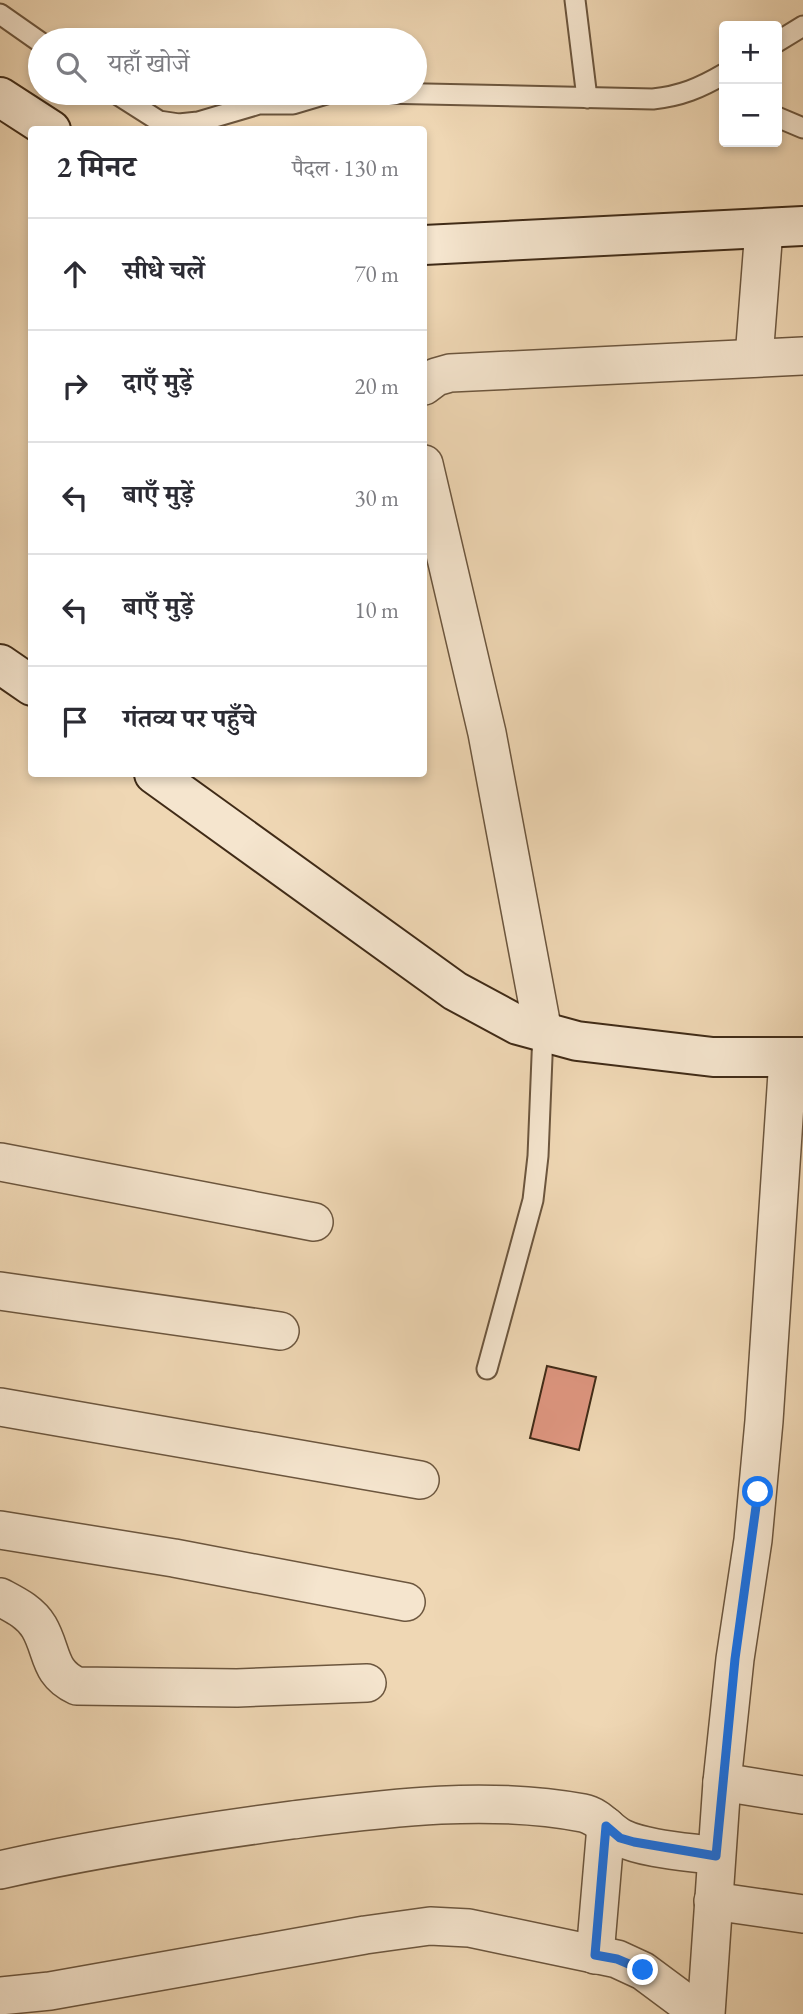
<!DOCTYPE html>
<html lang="hi">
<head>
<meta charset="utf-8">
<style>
	body { margin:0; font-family:"EB Garamond","Noto Serif Devanagari",serif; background:#f7f7f7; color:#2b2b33 }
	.controls { position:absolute; right:21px; top:21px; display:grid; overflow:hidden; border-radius:7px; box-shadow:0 4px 10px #0003 }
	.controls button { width:63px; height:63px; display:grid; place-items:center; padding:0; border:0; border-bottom:2px solid #e1e1e2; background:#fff; color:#2b2b33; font:35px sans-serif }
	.stop { position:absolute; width:21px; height:21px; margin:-16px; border:5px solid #1a73e8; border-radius:50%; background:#fff }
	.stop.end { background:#1a73e8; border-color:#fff; box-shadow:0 2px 7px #0008 }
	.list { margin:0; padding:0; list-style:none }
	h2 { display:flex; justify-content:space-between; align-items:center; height:91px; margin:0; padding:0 28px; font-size:30px }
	h2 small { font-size:23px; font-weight:400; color:#7c7c81 }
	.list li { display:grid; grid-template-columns:46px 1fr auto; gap:21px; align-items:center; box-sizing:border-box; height:112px; padding:0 28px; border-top:2px solid #e1e1e2 }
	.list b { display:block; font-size:26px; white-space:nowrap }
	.list em { font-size:23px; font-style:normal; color:#7c7c81 }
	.icon { flex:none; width:38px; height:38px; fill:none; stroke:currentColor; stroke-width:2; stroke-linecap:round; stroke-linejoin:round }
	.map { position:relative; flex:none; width:803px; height:2014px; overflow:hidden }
	.search { position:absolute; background:#fff; box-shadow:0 4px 10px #0003; left:28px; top:28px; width:399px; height:77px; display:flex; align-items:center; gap:18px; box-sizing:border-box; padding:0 24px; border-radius:38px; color:#7c7c81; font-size:26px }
	.panel { position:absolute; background:#fff; box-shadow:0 4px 10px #0003; left:28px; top:126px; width:399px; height:651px; border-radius:7px }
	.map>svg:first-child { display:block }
	.building { fill:#de9680; stroke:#402b17; stroke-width:2 }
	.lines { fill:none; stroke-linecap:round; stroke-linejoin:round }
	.lane-casing { stroke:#6c563e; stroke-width:23 }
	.street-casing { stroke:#6c563e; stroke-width:40 }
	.secondary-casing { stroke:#402b17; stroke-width:42 }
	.lane { stroke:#f5e5ce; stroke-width:19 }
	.street { stroke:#f5e5ce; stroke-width:37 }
	.secondary { stroke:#f5e5ce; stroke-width:38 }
	.route { stroke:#1a73e8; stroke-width:9 }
</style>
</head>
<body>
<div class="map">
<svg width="803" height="2014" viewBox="0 0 803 2014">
	<rect width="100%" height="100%" fill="#efd7b4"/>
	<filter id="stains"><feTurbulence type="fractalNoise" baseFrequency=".00286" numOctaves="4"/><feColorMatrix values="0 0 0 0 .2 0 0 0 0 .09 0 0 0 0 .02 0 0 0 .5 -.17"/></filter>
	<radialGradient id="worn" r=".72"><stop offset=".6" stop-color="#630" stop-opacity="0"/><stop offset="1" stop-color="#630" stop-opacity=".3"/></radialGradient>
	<polygon class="building" points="547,1366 596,1377 579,1450 530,1438"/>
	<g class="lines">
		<defs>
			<g id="lane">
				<polyline points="575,0 587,98"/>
				<polyline points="0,14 40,42"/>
				<polyline points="777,42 803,26"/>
				<polyline points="115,93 159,121 179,124 198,122 259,104 293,104 330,93"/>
				<path d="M379 93 653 99C681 96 700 88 724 74"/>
				<polyline points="777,117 803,128"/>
				<polyline points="487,1369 533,1200 538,1156 543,1032"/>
			</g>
			<g id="street">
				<polyline points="754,358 764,229"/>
				<polyline points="424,386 436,377 450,373 803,356"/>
				<polyline points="424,464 487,733 543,1032"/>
				<polyline points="0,1162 314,1222"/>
				<polyline points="0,1291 280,1331"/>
				<polyline points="0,1407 420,1480"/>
				<polyline points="0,1530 174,1558 406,1602"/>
				<path d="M0 1597C15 1605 30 1612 39 1627 53 1651 48 1673 77 1686L237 1688 367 1683"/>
				<polyline points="722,1782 803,1795"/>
				<path d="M0 1870C96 1848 195 1833 292 1820 388 1808 487 1795 583 1813 599 1816 608 1831 622 1838 644 1849 690 1852 716 1856"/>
				<polyline points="713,1901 803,1914"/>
				<polyline points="595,1955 606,1826"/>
				<polyline points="0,1996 50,1991 365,1935 430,1926 469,1928 617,1959 643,1971 701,2014"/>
				<polyline points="706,2014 722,1782 735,1659 753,1540 764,1421 788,1058"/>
			</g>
			<g id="secondary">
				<polyline points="0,97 51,130"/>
				<polyline points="424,245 803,226"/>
				<polyline points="0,664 32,686"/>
				<polyline points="154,774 455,991 518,1025 577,1041 713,1057 803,1057"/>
			</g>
		</defs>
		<use href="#lane" class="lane-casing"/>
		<use href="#street" class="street-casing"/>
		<use href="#secondary" class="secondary-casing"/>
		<use href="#lane" class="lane"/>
		<use href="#street" class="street"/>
		<use href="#secondary" class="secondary"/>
	</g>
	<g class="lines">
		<polyline class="route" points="643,1970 617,1959 595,1955 606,1826 620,1838 634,1842 716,1856 735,1659 758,1492"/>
	</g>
	<rect width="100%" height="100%" filter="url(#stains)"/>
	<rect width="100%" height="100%" fill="url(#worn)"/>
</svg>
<div class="controls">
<button>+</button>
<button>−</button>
</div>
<div class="stop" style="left:758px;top:1492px"></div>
<div class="stop end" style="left:643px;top:1970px"></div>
<div class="search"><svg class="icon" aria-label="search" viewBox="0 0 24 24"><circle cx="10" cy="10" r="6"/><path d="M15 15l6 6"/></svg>यहाँ खोजें</div>
<section class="panel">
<h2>2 मिनट<small>पैदल · 130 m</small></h2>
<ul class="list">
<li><svg class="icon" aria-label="ahead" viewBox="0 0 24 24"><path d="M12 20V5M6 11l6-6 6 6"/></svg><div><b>सीधे चलें</b></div><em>70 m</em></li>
<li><svg class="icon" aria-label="right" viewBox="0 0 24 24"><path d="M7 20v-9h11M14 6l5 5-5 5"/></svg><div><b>दाएँ मुड़ें</b></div><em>20 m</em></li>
<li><svg class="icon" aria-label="left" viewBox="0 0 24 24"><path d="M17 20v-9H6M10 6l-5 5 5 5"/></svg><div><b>बाएँ मुड़ें</b></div><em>30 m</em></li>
<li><svg class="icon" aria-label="left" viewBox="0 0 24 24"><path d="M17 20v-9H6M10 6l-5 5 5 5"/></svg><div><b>बाएँ मुड़ें</b></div><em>10 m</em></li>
<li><svg class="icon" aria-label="arrive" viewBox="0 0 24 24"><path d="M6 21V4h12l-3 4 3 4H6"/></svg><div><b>गंतव्य पर पहुँचे</b></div></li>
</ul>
</section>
</div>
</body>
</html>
